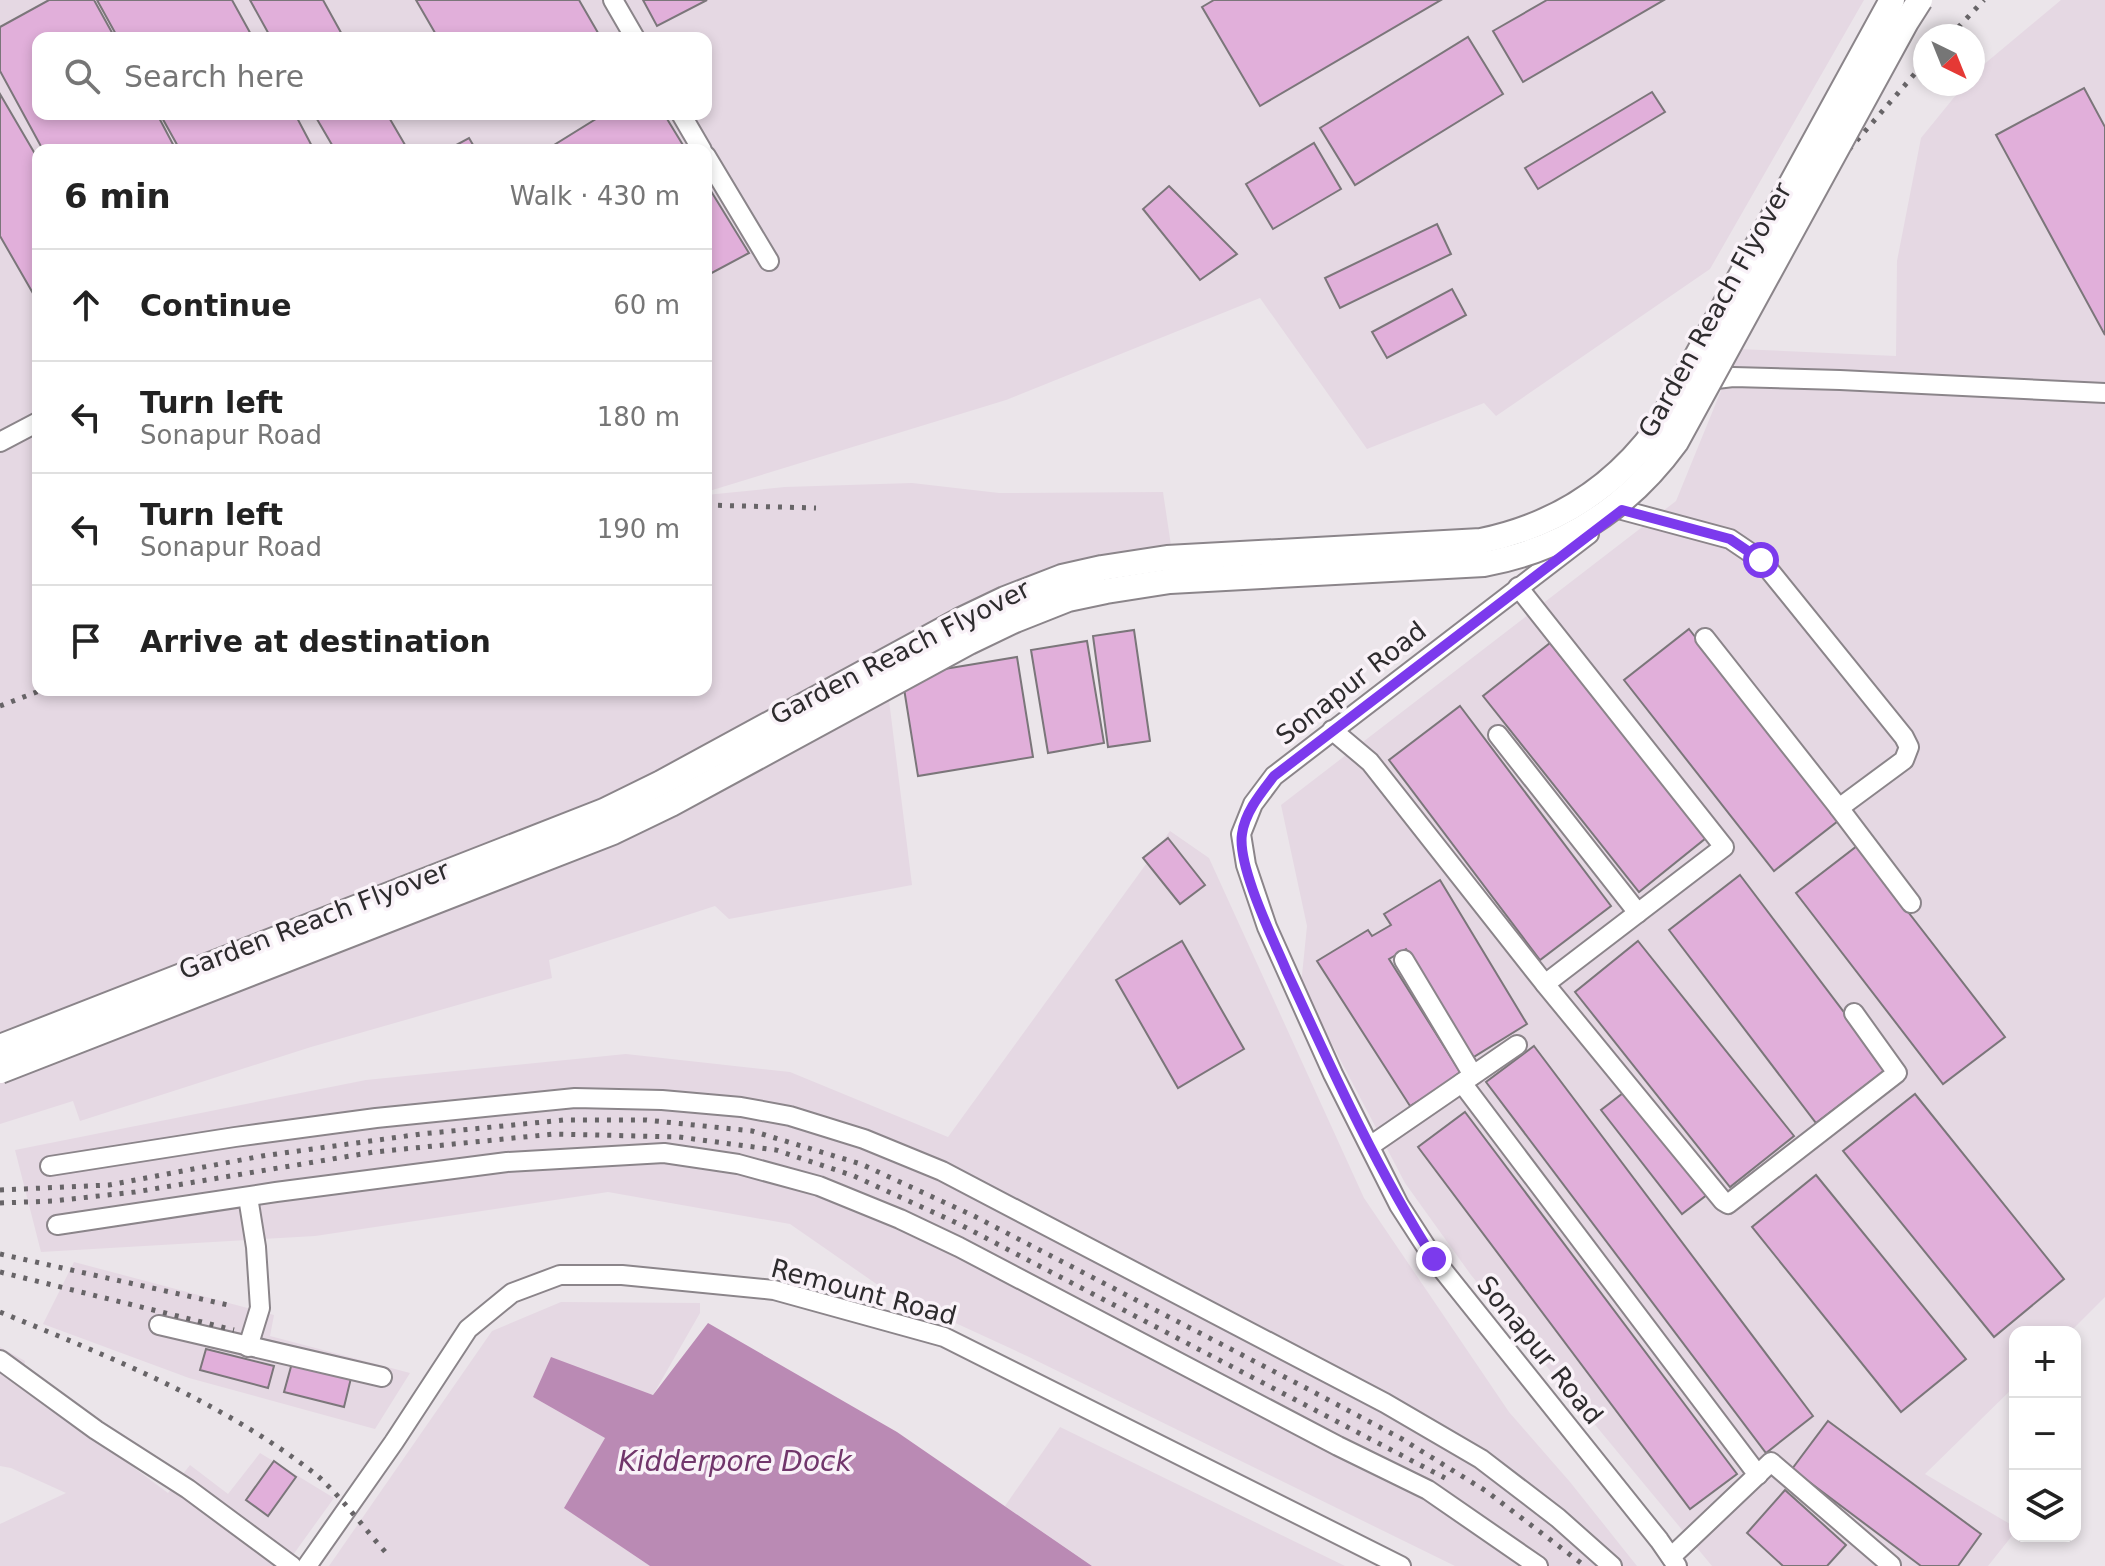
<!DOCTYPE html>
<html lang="en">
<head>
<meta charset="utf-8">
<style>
	body { margin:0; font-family:"DejaVu Sans",sans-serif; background:#f6f6f6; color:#222 }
	.controls { position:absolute; right:24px; bottom:24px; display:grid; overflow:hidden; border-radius:16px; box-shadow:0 4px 12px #0003 }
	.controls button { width:72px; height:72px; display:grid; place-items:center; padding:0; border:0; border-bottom:2px solid #e0e0e0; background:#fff; color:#222; font:40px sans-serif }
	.compass { position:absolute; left:1913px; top:24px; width:72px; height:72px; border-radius:50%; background:#fff; box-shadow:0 4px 12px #0003; rotate:137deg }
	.stop { position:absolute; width:24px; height:24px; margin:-18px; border:6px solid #7c3aed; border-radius:50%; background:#fff }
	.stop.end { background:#7c3aed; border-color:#fff; box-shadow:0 2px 8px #0008 }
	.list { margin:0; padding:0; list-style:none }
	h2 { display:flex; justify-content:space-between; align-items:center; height:104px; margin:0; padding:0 32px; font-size:34px }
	h2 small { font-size:26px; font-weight:400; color:#767676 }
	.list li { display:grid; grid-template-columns:52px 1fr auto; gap:24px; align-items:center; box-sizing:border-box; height:112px; padding:0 32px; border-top:2px solid #e0e0e0 }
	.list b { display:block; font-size:30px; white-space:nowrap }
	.list p { margin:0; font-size:26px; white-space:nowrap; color:#767676 }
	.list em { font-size:26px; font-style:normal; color:#767676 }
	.icon { flex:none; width:44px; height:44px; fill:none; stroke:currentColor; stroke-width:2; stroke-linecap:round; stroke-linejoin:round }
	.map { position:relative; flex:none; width:2105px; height:1566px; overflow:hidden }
	.search { position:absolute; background:#fff; box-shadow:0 4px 12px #0003; left:32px; top:32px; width:680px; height:88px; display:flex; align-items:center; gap:20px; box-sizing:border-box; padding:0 28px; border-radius:16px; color:#767676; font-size:30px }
	.panel { position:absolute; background:#fff; box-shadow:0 4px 12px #0003; left:32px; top:144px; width:680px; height:552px; border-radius:16px }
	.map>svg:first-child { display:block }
	.built { fill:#e5d8e3; fill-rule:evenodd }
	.water { fill:#ba8ab4 }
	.building { fill:#e1afda; stroke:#7b767a; stroke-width:2 }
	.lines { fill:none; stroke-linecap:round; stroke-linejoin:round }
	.minor-casing { stroke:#8b858a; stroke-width:22 }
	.minor { stroke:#fff; stroke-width:18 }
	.rail { stroke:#676467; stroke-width:5; stroke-dasharray:4 8; stroke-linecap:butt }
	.major-bridge-casing { stroke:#8b858a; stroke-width:28; stroke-linecap:butt }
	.major-bridge { stroke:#fff; stroke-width:24 }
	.route { stroke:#7c3aed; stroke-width:10 }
	.labels { text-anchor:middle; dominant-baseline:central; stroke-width:7; stroke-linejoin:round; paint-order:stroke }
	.street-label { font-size:26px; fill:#2e2c2e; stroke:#f9f2f8 }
	.water-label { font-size:28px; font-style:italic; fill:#71366b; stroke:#f9f2f8 }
</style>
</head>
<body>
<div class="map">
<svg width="2105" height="1566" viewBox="0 0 2105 1566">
	<rect width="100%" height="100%" fill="#ebe5ea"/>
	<g class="built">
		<path d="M0 0H1864L1710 269 1496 416 1484 403 1367 449 1260 298 1006 400 706 492V150H38V690H706V495L785 487 912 483 999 493 1163 492 1172 552 886 676 912 885 729 919 715 906 549 960 552 978 311 1047 80 1121 73 1101 0 1124ZM38 38H706V114H38Z"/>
		<polygon points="2061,0 2105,0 2105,1297 2070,1332 2015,1332 2015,1386 1925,1474 2015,1527 2015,1532 1988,1566 1712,1566 1471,1275 1405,1183 1301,985 1307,926 1281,805 1676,501 1738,349 1896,356 1897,261 1921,138 1965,84 1973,84 1973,74 1976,71"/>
		<polygon points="1170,831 1209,858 1364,1198 1509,1412 1570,1482 1637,1566 1455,1566 1027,1356 888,1292 790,1224 608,1192 315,1236 41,1252 15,1150 366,1080 626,1054 790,1072 948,1137"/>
		<polygon points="74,1262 274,1315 270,1336 410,1373 375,1429 189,1378 43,1324"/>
		<polygon points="561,1302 700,1303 700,1313 653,1395 551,1358 533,1397 605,1438 565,1508 650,1566 329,1566 492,1331"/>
		<polygon points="0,1347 25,1361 21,1384 168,1493 190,1465 228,1494 260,1453 334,1498 285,1566 0,1566 0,1524 66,1493 11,1468 0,1466"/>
		<polygon points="1060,1427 1345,1566 1092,1566 1005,1506"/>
	</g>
	<polygon class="water" points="708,1323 897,1432 1092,1566 650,1566 564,1508 605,1438 533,1397 551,1357 653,1395"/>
	<g class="building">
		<polygon points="49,0 94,0 115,38 38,38 38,114 157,114 176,150 43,150 0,71 0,27"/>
		<polygon points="97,0 232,0 253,38 118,38"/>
		<polygon points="250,0 323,0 344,38 271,38"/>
		<polygon points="416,0 579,0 601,38 438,38"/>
		<polygon points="643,0 707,0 657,26"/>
		<polygon points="1214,0 1441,0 1260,106 1202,7"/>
		<polygon points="1547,0 1664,0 1523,82 1493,31"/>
		<polygon points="1468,37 1503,94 1355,185 1320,128"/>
		<polygon points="2084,88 2105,127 2105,335 1996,135"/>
		<polygon points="1652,92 1665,112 1538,189 1525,168"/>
		<polygon points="0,94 38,159 38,302 0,236"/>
		<polygon points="160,114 295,114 314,150 180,150"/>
		<polygon points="314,114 387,114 408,150 335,150"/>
		<polygon points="604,114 664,114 686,150 546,150"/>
		<polygon points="469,138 476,150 447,150"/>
		<polygon points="1314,143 1341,189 1273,229 1246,184"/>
		<polygon points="706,183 749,253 706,276"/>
		<polygon points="1169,186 1237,254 1200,280 1143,209"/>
		<polygon points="1437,224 1451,254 1340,308 1325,278"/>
		<polygon points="1452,289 1466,315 1387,358 1372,332"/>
		<polygon points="1689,629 1838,821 1774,871 1624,680"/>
		<polygon points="1134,630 1150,741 1108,747 1093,636"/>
		<polygon points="1087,641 1104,743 1048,753 1031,650"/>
		<polygon points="1550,643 1706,838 1639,892 1483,696"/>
		<polygon points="1017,657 1033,757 918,776 902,676"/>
		<polygon points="1460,706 1611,906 1540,960 1389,760"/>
		<polygon points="1168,838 1205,885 1180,904 1143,858"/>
		<polygon points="1857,846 2005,1037 1943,1084 1796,893"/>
		<polygon points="1740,875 1887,1069 1816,1123 1669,930"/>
		<polygon points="1440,880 1527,1024 1472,1058 1406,949 1389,959 1462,1075 1410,1106 1317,961 1368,930 1372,936 1391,925 1384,914"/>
		<polygon points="1182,941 1244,1049 1178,1088 1116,980"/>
		<polygon points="1638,941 1794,1136 1730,1187 1575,992"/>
		<polygon points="1534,1046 1813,1416 1766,1453 1486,1082"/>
		<polygon points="1627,1090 1708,1194 1682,1214 1601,1110"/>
		<polygon points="1915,1094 2064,1279 1994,1337 1843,1151"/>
		<polygon points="1465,1112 1737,1474 1690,1509 1418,1147"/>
		<polygon points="1816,1175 1966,1359 1901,1412 1752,1227"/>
		<polygon points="206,1349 274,1366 268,1388 200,1370"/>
		<polygon points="292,1363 351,1378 344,1407 284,1392"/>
		<polygon points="1828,1421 1981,1534 1958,1566 1921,1566 1792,1469"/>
		<polygon points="274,1461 296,1477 268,1516 246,1500"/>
		<polygon points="1785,1490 1846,1545 1827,1566 1783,1566 1747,1533"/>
	</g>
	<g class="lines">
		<defs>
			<g id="minor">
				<polyline points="613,0 635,38"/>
				<polyline points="681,114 702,150"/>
				<polyline points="706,156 769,261"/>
				<polyline points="1700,381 1733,377 1840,380 2105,393"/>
				<polyline points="0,442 38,422"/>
				<polyline points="1622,510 1730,539 1761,560 1904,737 1909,747 1904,760 1839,808 1705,638"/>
				<polyline points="1589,534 1274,776 1253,804 1241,834 1246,865 1267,927 1333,1074 1399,1205 1434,1259 1659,1540 1677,1566"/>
				<polyline points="1332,730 1370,762 1545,984 1724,847 1518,587"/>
				<polyline points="1498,735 1638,913"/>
				<polyline points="1839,808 1911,903"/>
				<polyline points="1404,960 1473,1075"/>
				<polyline points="1545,984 1723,1201 1728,1204 1897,1073 1854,1013"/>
				<polyline points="1462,1083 1758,1475"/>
				<polyline points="1370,1146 1517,1045"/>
				<polyline points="50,1166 235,1137 376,1118 575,1098 662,1100 741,1107 790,1116 864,1139 942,1171 1385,1403 1481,1459 1558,1518 1612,1566"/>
				<polyline points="57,1225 276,1192 507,1162 664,1153 738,1164 819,1186 900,1219 959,1247 1338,1446 1428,1490 1538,1566"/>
				<polyline points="159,1325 382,1377"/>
				<polyline points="248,1347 260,1308 256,1247 248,1197"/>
				<polyline points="0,1360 96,1430 188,1489 292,1566"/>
				<polyline points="1671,1557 1771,1462 1891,1565"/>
				<polyline points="307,1566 394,1442 468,1329 512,1293 560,1275 622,1275 774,1290 944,1337 1401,1566"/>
			</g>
		</defs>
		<use href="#minor" class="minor-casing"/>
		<use href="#minor" class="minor"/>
		<g class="rail">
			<polyline points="1950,36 1984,0"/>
			<polyline points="1735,273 1774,236 1925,62"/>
			<polyline points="706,505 816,508"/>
			<polyline points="0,706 42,690"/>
			<polyline points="0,1190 109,1185 262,1156 421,1134 564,1120 646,1120 752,1131 861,1164 974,1216 1304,1387 1402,1439 1486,1491 1585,1566"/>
			<polyline points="0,1203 53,1201 135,1192 374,1152 554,1134 679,1137 776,1150 854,1176 959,1224 1445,1478"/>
			<polyline points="0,1254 228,1305"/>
			<polyline points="0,1272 234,1330"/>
			<path d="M0 1312C110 1357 219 1400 314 1473 337 1491 367 1532 388 1555"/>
		</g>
		<defs>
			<g id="major-bridge">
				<path d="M0 1047 604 811 661 783 959 621 1005 599 1062 577 1102 568 1167 558 1481 541C1554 526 1612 490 1657 429L1892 0"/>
				<path d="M0 1071 613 832 671 804 969 642 1015 620 1068 599 1106 591 1170 581 1484 564C1565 549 1628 508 1676 442L1906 22 1920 0"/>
			</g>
		</defs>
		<use href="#major-bridge" class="major-bridge-casing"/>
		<use href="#major-bridge" class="major-bridge"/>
	</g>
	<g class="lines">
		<path class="route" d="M1434 1259C1376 1168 1332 1070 1287 972 1274 941 1237 866 1242 834 1245 812 1261 793 1274 776L1622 510 1730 539 1761 560"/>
	</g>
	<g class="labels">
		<g class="street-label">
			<text transform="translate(1715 310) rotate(-61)">Garden Reach Flyover</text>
			<text transform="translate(900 652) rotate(-27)">Garden Reach Flyover</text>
			<text transform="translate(1351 683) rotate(-38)">Sonapur Road</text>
			<text transform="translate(314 920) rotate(-21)">Garden Reach Flyover</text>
			<text transform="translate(864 1292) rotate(15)">Remount Road</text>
			<text transform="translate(1540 1350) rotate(51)">Sonapur Road</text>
		</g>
		<g class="water-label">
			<text x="735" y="1461">Kidderpore Dock</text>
		</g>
	</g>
</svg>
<div class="controls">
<button>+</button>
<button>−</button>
<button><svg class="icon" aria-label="layers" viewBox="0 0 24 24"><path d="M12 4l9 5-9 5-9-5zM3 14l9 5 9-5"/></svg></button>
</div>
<svg class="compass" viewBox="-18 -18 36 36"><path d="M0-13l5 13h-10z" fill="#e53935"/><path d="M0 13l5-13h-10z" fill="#767676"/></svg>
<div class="stop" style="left:1761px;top:560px"></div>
<div class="stop end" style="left:1434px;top:1259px"></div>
<div class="search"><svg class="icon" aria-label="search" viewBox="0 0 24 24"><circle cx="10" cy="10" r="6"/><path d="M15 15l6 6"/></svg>Search here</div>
<section class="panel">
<h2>6 min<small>Walk · 430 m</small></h2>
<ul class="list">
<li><svg class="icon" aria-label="ahead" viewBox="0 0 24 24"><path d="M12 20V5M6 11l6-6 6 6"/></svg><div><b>Continue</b></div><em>60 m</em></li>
<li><svg class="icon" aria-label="left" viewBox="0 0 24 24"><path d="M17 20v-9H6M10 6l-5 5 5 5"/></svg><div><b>Turn left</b><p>Sonapur Road</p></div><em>180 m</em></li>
<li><svg class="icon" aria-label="left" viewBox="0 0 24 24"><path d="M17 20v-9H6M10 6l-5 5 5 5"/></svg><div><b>Turn left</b><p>Sonapur Road</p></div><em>190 m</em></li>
<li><svg class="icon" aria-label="arrive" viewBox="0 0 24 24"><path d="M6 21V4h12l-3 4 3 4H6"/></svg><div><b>Arrive at destination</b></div></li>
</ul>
</section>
</div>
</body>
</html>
